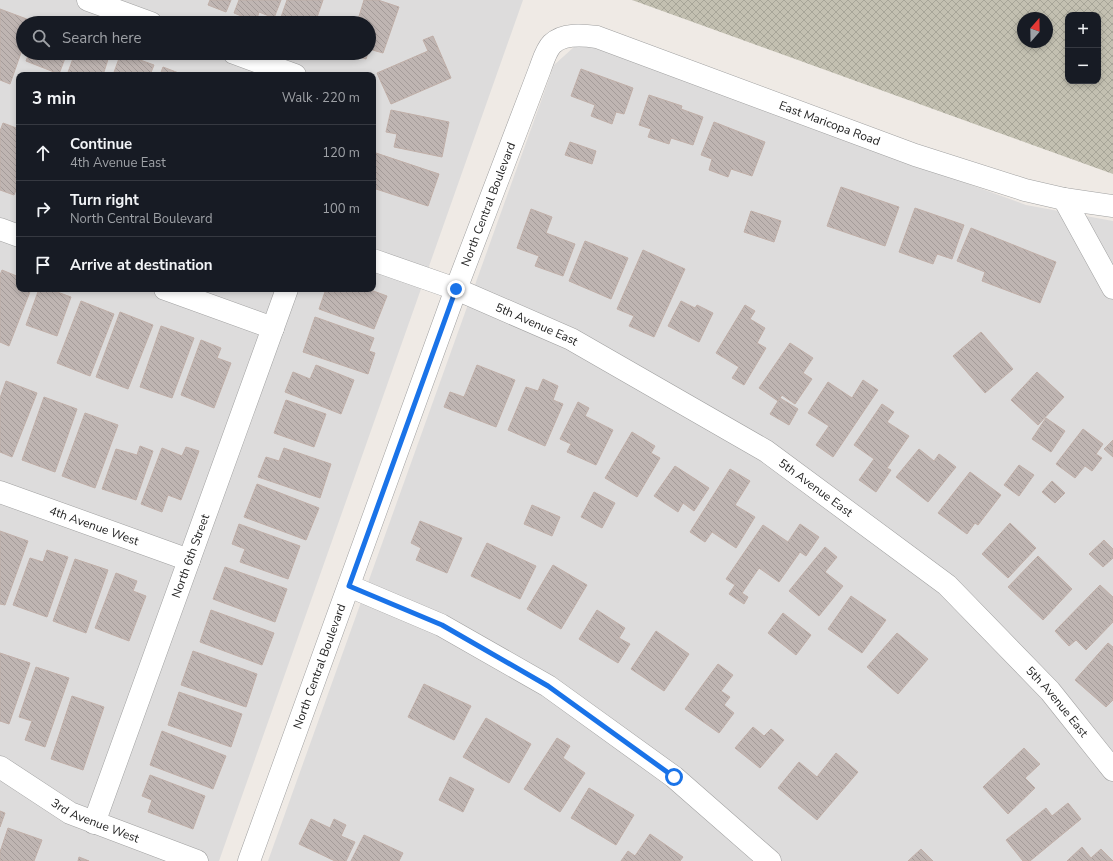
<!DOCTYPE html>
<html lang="en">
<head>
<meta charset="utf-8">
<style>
	body { margin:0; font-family:"Nunito Sans",sans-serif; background:#20242c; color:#f1f3f6 }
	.controls { position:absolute; right:12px; top:12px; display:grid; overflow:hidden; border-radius:8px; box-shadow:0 2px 6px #0003 }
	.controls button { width:36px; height:36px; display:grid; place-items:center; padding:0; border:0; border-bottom:1px solid #363941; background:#171b24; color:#f1f3f6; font:20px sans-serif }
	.compass { position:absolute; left:1017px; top:12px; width:36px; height:36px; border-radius:50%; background:#171b24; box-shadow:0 2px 6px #0003; rotate:20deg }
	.stop { position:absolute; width:12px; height:12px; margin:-9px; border:3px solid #1a73e8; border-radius:50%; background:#fff }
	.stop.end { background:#1a73e8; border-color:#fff; box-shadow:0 1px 4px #0008 }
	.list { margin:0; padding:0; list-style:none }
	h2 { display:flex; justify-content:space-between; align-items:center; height:52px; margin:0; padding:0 16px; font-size:17px }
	h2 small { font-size:13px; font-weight:400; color:#9ea1a6 }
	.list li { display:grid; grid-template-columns:26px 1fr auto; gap:12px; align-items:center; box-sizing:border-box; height:56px; padding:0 16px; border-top:1px solid #363941 }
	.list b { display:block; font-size:15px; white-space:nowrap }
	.list p { margin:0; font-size:13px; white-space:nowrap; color:#9ea1a6 }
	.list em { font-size:13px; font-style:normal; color:#9ea1a6 }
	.icon { flex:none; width:22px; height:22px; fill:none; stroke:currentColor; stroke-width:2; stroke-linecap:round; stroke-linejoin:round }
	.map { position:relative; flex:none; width:1113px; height:861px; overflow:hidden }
	.search { position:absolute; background:#171b24; box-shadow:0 2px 6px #0003; left:16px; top:16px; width:360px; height:44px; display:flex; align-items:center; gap:10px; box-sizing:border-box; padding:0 14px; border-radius:22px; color:#9ea1a6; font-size:15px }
	.panel { position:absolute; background:#171b24; box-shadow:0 2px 6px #0003; left:16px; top:72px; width:360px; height:220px; border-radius:8px }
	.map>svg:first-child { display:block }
	.residential { fill:#dddcdc; fill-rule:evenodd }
	.construction { fill:url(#construction-cross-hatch); fill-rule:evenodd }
	.building { fill:url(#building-back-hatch); stroke:#c0afa8 }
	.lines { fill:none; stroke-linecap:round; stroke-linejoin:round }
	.minor-casing { stroke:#a0a0a0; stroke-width:23 }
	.minor { stroke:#fff; stroke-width:22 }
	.route { stroke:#1a73e8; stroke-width:5 }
	.labels { text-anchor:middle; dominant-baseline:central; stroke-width:4; stroke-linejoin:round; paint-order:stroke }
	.street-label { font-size:12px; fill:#1f1f1f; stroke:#fff }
</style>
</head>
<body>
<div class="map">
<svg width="1113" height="861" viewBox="0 0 1113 861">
	<defs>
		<pattern id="construction-cross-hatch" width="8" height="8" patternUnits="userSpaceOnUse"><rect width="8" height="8" fill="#c3c0b1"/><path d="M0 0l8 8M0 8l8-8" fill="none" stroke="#a7a598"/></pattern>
		<pattern id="building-back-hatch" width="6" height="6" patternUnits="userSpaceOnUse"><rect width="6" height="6" fill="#bfb5b2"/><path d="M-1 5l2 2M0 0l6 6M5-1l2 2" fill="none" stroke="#a49b99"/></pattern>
	</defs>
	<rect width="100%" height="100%" fill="#efeae5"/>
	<g class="residential">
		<path d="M0 0H523L219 861H0ZM23 23H369V53H23ZM19 75H373V289H19Z"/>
		<polygon points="574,47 592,47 1026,205 1113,221 1113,861 268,861 554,65"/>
	</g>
	<path class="construction" d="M632 0H1113V174ZM1068 15H1098V81H1068ZM1023 18H1047V42H1023Z"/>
	<g class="building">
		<polygon points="210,0 231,0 226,12 208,5"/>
		<polygon points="239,0 281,0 274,18 259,12 256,22 234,13"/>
		<polygon points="287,0 323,0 315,23 279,23"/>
		<polygon points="364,0 378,0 399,7 383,53 369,49 369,23 357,23"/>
		<polygon points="0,9 32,21 31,23 23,23 23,47 10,84 0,80"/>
		<polygon points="433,36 451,78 391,104 377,73 428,51 423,40"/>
		<polygon points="29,53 67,53 59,74 26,61"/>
		<polygon points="75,53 110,53 103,75 67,75"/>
		<polygon points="121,53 154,65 150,75 113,75"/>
		<polygon points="348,53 368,53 366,59"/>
		<polygon points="163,67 184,75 160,75"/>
		<polygon points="581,69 633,88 624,114 616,112 612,124 591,116 595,105 571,96"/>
		<polygon points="649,95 682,106 681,109 703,117 693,145 671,138 669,144 648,137 651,129 639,125"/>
		<polygon points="391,110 449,122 442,157 394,147 397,134 386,132"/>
		<polygon points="714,122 765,142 752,176 731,169 728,177 709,170 712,159 701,155"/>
		<polygon points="3,123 19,129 19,183 14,195 0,190 0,131"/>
		<polygon points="570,142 596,151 592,164 565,155"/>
		<polygon points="376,153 439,174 428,206 373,188 373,164"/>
		<polygon points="841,187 899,207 885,246 827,226"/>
		<polygon points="915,208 964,225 952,259 937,254 933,264 899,252"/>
		<polygon points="531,209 552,217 546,233 575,244 563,276 535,266 539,256 517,248"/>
		<polygon points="751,211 781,221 774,242 744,232"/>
		<polygon points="971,228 1056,262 1040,303 982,281 985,272 957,261"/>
		<polygon points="585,241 628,258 611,299 569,281"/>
		<polygon points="643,250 685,269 654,337 629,326 634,316 617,309"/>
		<polygon points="2,270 19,277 19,289 31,289 9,346 0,342 0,275"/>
		<polygon points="39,289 49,289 71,297 57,336 26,325"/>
		<polygon points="326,289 336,292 338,289 368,289 387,296 374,329 319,309"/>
		<polygon points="81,301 114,314 90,376 57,363"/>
		<polygon points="681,301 695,308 697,305 713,313 699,342 668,326"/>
		<polygon points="745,305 755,311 750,319 765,328 757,343 766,348 744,385 732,378 739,367 716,353"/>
		<polygon points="120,312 153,325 128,389 96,377"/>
		<polygon points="315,317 374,338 369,351 375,353 368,374 303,352"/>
		<polygon points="161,326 194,338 172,398 140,387"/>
		<polygon points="981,332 1013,369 985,393 953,356"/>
		<polygon points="201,340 221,348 217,358 231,363 214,408 181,395"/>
		<polygon points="790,343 813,358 803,373 812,379 795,404 782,395 778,401 759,388"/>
		<polygon points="316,365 354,380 341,414 285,392 293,372 310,379"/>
		<polygon points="477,365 515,380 496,427 444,407 450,392 464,397"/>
		<polygon points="1037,372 1064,397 1038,425 1011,400"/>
		<polygon points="543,379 558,386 553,400 563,404 545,446 508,430 526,387 538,391"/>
		<polygon points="863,380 878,390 833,457 816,445 829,426 808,413 828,382 852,398"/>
		<polygon points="6,381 37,393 12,457 0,452 0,398"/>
		<polygon points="44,397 77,409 55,472 22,460"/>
		<polygon points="780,398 798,409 789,425 770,414"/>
		<polygon points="286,400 326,414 314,447 274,433"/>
		<polygon points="578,402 589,408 585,416 613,430 596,465 567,452 571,444 560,439"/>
		<polygon points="882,404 894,412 887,422 909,436 887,468 891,470 876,492 859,480 874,459 854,445"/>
		<polygon points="85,413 118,425 95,488 62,476"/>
		<polygon points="1046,418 1065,431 1051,452 1032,439"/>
		<polygon points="1083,429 1103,444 1096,454 1102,458 1092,471 1085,466 1075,478 1056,464"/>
		<polygon points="632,432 655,446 651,453 660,458 637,497 605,478"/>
		<polygon points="1113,440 1113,457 1104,449"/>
		<polygon points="140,446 153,451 136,500 102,489 116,449 137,455"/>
		<polygon points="186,447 199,451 181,500 168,495 162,512 141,504 162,448 182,456"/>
		<polygon points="284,448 331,464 320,498 258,477 266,457 279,461"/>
		<polygon points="919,449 934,461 939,454 956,467 928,502 896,477"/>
		<polygon points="1019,465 1034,475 1019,496 1004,485"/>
		<polygon points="675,466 709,488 694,511 683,503 678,512 654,496"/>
		<polygon points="730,469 750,481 735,505 755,517 736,548 712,532 705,542 690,532"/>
		<polygon points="970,472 1001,495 978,525 975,523 967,534 938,513"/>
		<polygon points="1052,481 1065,493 1055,503 1042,492"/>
		<polygon points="257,484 319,508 306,540 244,517"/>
		<polygon points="594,492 615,503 602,528 581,517"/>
		<polygon points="532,505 560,517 552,536 524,524"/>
		<polygon points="420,521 462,538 447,573 416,560 421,548 411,543"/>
		<polygon points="1010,523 1036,548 1008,578 982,554"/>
		<polygon points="239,524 300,546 288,579 240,562 245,549 232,544"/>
		<polygon points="800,524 819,537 806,556 800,552 779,582 759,568 742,593 748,597 744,604 729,594 735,585 726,579 763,525 788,542"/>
		<polygon points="0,531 28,541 5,605 0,604"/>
		<polygon points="1104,540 1113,549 1113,558 1103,567 1089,554"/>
		<polygon points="487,543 536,566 520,599 471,576"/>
		<polygon points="825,547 837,557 825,572 843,586 819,616 789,591"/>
		<polygon points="47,550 68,557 47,617 13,605 30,558 43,562"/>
		<polygon points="1038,556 1072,589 1043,620 1008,587"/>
		<polygon points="75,559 108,570 86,633 53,621"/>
		<polygon points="553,565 587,585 561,629 527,609"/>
		<polygon points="225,567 287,589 275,622 213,599"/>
		<polygon points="116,573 137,581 133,591 146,596 129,641 95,628"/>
		<polygon points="1100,585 1113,597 1113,622 1086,650 1076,640 1069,646 1055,631"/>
		<polygon points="851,596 886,620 862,653 828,629"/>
		<polygon points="211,610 274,633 262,665 200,642"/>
		<polygon points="597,610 625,628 619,638 630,644 618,663 579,639"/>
		<polygon points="783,613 811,635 796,655 768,633"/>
		<polygon points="656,631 689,654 664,691 631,669"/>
		<polygon points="897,633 928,659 898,694 867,667"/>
		<polygon points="1108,643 1113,647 1113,700 1106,707 1075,680"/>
		<polygon points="193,651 257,674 246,707 181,685"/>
		<polygon points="0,653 30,663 9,724 0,721"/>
		<polygon points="718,664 733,675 721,691 730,697 724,705 734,713 719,733 685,709"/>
		<polygon points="36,667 69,678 45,747 25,740 32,721 19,717"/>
		<polygon points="424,684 471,706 454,740 408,717"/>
		<polygon points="179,692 242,714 231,747 168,725"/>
		<polygon points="72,696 104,707 83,770 51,759"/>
		<polygon points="486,718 531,744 509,783 463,757"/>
		<polygon points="753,727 764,736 771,729 784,740 760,768 735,748"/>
		<polygon points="162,731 226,756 213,789 150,765"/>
		<polygon points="557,738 570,746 563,758 585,773 560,812 524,789"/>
		<polygon points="1024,748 1040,764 1025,778 1035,788 1008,814 983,787"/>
		<polygon points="836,753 858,772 817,820 778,788 799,762 817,777"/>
		<polygon points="150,775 205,796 193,829 148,812 152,800 142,796"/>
		<polygon points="450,777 474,789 463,812 439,800"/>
		<polygon points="589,788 634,815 616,845 571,818"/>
		<polygon points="1068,803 1081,819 1030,861 1023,861 1006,840 1046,808 1052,816"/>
		<polygon points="0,811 5,813 0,827"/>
		<polygon points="311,819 330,828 334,819 346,825 341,836 355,842 346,861 335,861 299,844"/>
		<polygon points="8,828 42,840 34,861 0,861 0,852"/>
		<polygon points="650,834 683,857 680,861 621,861 628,851 635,856"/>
		<polygon points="364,835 403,853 399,861 351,861"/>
		<polygon points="1082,847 1091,858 1101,849 1113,861 1067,861"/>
		<polygon points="921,849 933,861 908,861"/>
		<polygon points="79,857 89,861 78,861"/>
	</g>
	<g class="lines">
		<defs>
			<g id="minor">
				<polyline points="88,0 151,23"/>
				<polyline points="234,53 295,75"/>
				<polyline points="1064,199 1113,288"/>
				<polyline points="0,229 19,236"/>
				<path id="s1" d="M373 260 456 289 571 339 766 451 947 585 1050 691 1113 770"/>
				<polyline points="165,289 273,328"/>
				<path id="s2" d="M0 492 189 560"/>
				<polyline points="349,586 441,625 548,686 674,777 770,861"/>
				<path id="s3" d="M0 767 70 813 197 861"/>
				<path id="s4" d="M94 823 287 289"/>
				<path id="s5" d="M249 861 456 289 540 69C543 61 546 50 552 44 563 33 583 35 597 37L915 155 1025 190 1064 199 1113 206"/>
			</g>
		</defs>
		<use href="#minor" class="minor-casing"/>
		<use href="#minor" class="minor"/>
	</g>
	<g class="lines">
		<polyline class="route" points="456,289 349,586 442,625 548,686 674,777"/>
	</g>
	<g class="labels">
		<g class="street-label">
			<text stroke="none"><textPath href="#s5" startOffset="1167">East Maricopa Road</textPath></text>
			<text stroke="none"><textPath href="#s5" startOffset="699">North Central Boulevard</textPath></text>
			<text stroke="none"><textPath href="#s1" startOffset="176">5th Avenue East</textPath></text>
			<text stroke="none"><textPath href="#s1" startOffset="500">5th Avenue East</textPath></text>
			<text stroke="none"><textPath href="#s2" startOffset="100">4th Avenue West</textPath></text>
			<text stroke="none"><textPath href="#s4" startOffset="284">North 6th Street</textPath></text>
			<text stroke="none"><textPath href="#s5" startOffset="207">North Central Boulevard</textPath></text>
			<text stroke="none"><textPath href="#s1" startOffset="824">5th Avenue East</textPath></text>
			<text stroke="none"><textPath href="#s3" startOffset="110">3rd Avenue West</textPath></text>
		</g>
	</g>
</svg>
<div class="controls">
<button>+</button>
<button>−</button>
</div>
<svg class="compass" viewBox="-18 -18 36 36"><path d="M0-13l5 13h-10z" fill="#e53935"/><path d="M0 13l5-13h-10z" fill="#9ea1a6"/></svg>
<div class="stop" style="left:674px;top:777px"></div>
<div class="stop end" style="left:456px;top:289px"></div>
<div class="search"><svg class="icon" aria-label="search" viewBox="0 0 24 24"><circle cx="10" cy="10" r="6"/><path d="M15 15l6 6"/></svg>Search here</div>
<section class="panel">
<h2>3 min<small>Walk · 220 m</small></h2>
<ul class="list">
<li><svg class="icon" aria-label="ahead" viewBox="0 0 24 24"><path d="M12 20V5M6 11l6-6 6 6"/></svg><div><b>Continue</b><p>4th Avenue East</p></div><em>120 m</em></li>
<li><svg class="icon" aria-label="right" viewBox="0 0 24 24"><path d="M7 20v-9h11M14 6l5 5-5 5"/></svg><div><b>Turn right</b><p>North Central Boulevard</p></div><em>100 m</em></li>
<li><svg class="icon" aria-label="arrive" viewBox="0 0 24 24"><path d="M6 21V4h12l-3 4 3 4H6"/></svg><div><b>Arrive at destination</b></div></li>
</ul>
</section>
</div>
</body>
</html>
